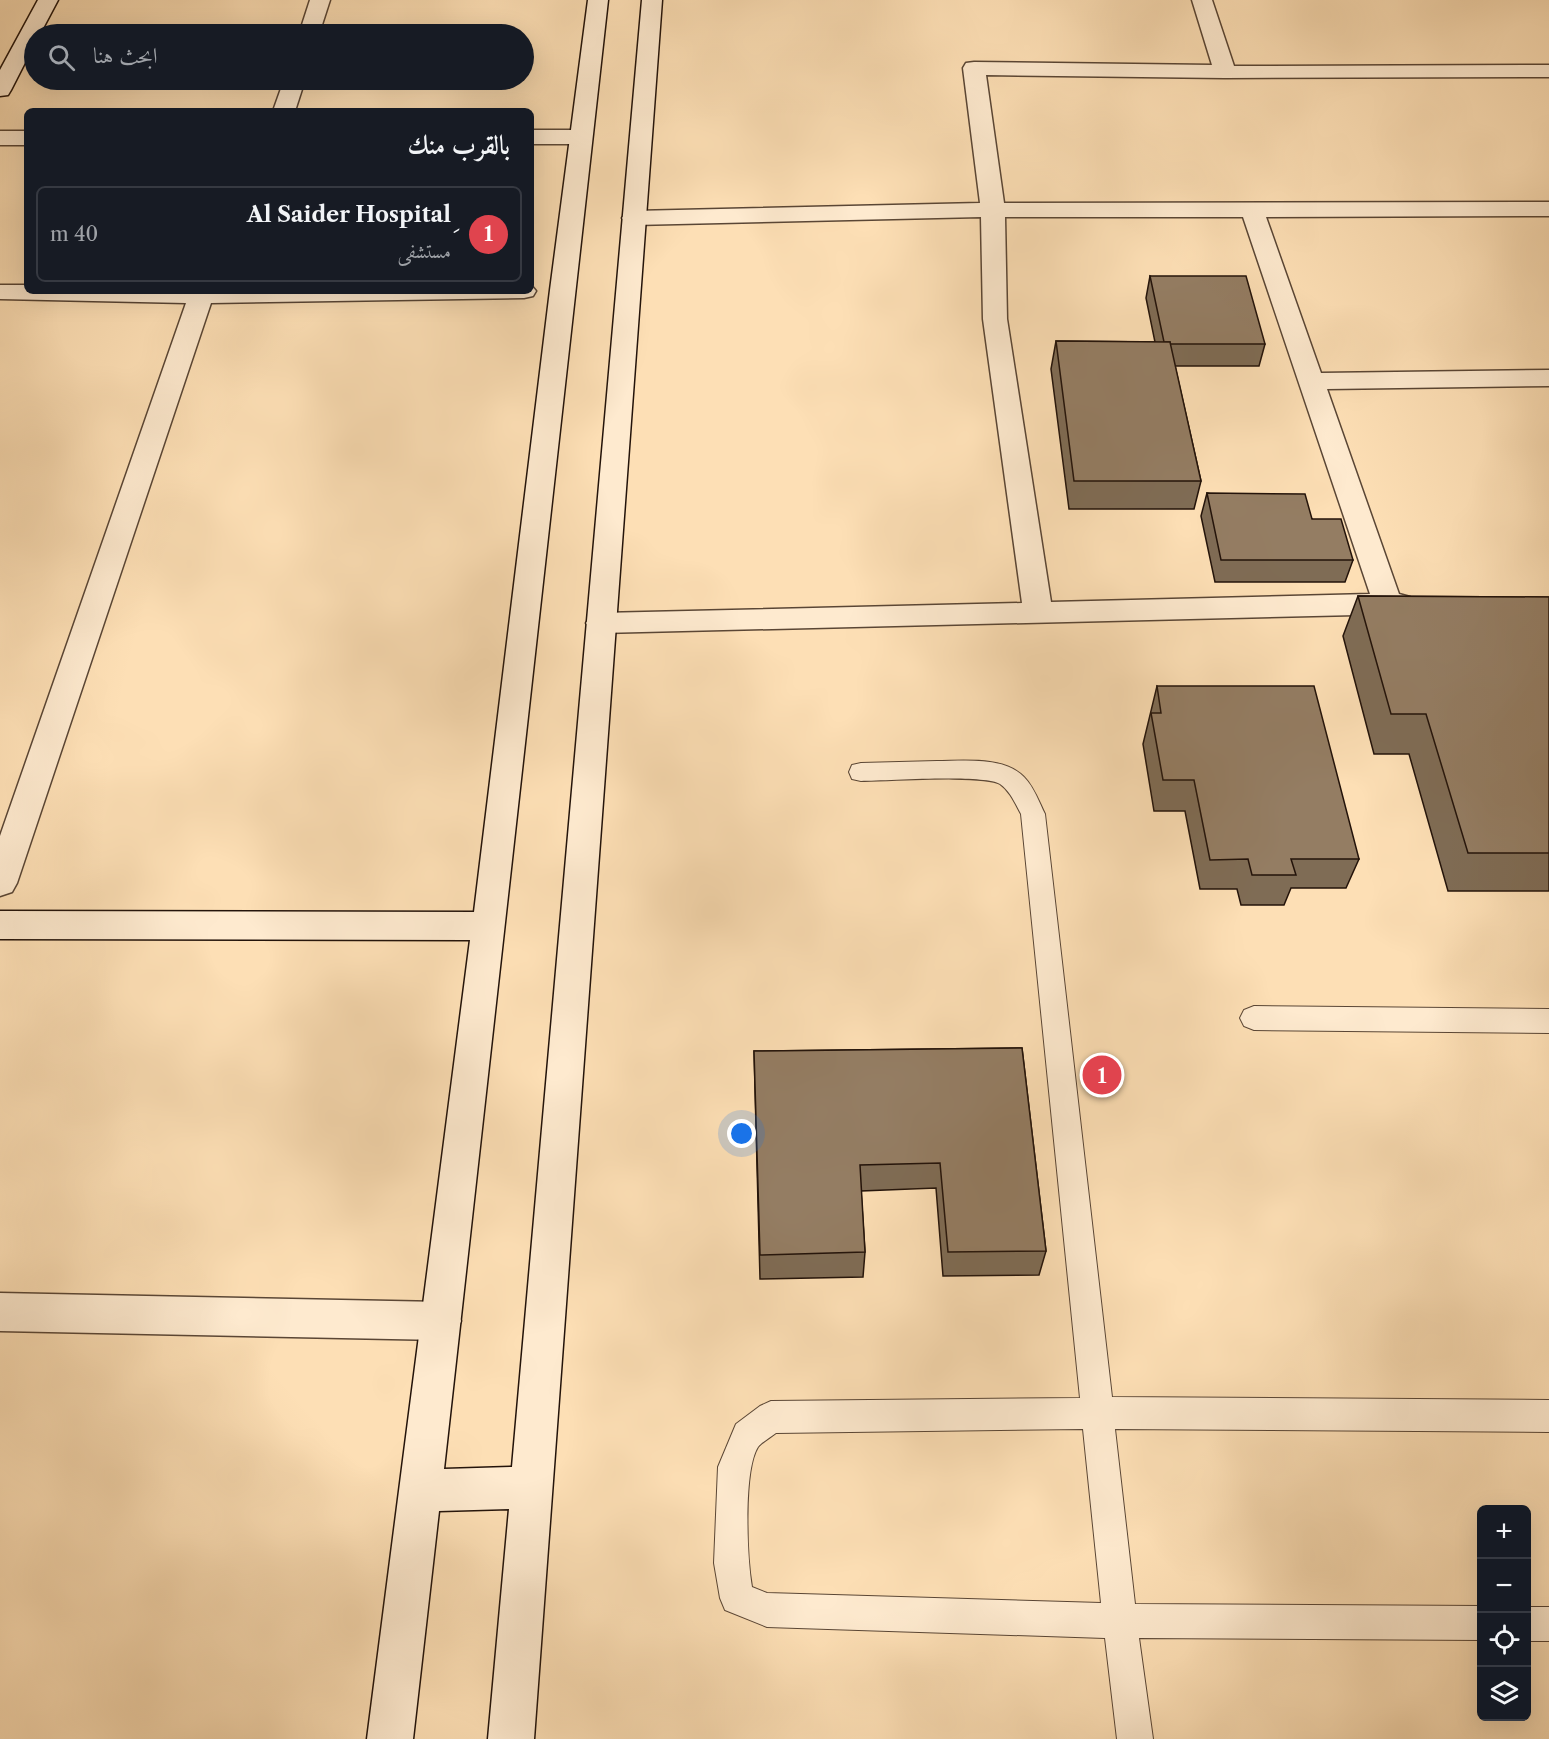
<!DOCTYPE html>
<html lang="ar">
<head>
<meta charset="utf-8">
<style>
	body { margin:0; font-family:"Libre Caslon Text",Amiri,serif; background:#242831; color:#f1f3f6; direction:rtl }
	.controls { position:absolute; right:18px; bottom:18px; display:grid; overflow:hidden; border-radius:9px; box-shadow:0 6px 24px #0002 }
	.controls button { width:54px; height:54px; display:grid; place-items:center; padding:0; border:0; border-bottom:2px solid #363941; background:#171b24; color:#f1f3f6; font:30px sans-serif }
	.you { position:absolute; left:742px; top:1134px; width:21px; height:21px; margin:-15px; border:4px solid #fff; border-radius:50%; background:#1a73e8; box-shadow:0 0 0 9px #1a73e833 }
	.badge { display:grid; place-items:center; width:39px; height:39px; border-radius:50%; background:#c59692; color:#fff; font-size:20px; font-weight:700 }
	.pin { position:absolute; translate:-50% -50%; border:3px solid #fff; box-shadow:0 2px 6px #0006 }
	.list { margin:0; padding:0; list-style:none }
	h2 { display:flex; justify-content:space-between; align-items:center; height:78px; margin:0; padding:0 24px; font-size:26px }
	h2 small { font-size:20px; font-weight:400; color:#9ea1a6 }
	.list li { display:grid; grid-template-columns:39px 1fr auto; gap:18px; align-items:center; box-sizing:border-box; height:96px; margin:0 12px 12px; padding:0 12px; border:2px solid #363941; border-radius:9px }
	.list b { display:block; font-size:22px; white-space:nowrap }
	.list p { margin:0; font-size:20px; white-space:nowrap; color:#9ea1a6 }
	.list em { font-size:20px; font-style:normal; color:#9ea1a6 }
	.icon { flex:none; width:33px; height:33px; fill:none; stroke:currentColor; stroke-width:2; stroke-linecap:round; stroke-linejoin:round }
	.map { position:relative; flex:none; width:1549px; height:1739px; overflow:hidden; direction:ltr }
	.search { position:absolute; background:#171b24; box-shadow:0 6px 24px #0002; left:24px; top:24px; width:510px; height:66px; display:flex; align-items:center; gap:15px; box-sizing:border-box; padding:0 21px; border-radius:33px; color:#9ea1a6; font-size:22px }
	.panel { position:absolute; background:#171b24; box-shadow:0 6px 24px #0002; left:24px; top:108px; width:510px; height:186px; border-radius:9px; direction:rtl }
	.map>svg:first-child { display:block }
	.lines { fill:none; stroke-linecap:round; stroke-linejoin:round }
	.lane-casing { stroke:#5a4635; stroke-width:2 }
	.street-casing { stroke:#5a4635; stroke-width:3 }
	.secondary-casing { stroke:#23130a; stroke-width:3 }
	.lane { fill:#feeacf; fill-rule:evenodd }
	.street { fill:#feeacf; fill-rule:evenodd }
	.secondary { fill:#feeacf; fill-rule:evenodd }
	.wall { fill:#7f6c55; stroke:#23130a; stroke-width:1.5 }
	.building { fill:#947d63; stroke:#23130a; stroke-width:1.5 }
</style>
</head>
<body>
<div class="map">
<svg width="1549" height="1739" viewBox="0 0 1549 1739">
	<rect width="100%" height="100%" fill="#fddfb5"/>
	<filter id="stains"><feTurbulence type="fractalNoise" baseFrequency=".00333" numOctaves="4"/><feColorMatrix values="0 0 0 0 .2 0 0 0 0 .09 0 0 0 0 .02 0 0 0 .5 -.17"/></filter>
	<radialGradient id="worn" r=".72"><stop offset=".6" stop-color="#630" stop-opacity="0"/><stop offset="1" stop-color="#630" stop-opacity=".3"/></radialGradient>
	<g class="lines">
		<defs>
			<g id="lane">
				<path d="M937 761C963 761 1004 756 1024 777 1034 787 1039 802 1045 814L1112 1397 1549 1400V1432L1115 1429 1135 1604 1482 1606V1640L1139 1638 1153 1739H1117L1105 1638 767 1627 725 1610 720 1598 714 1563 718 1467 736 1424 760 1406 771 1401 1080 1398 1021 814C1015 803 1010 791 1000 784 983 774 885 781 861 781L852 779 849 772 852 765 861 763ZM1083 1429 1101 1603 767 1593 752 1587C747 1558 743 1471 758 1447 762 1442 771 1437 776 1433Z"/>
				<polygon points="1254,1006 1549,1009 1549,1033 1254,1030 1244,1026 1240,1018 1244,1010"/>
				<rect x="1526" y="1607" width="23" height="34"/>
			</g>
			<g id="street">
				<polygon points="310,0 330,0 319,34 299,34"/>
				<path d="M1192 0H1212L1234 66 1549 65V77L1225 78 986 75 1004 203 1549 202V216L1266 217 1321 373 1549 370V386L1327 389 1399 594 1410 597 1415 604 1410 611 1400 614 601 633 591 630 586 623 591 616 601 613 1022 603 983 319 981 217 634 225 626 223 622 218 626 213 634 211 980 203 963 68 966 63 974 62 1212 65ZM1005 217H1243L1370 594 1051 602 1007 319Z"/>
				<polygon points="284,80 305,80 295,111 273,111"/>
				<polygon points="531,130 581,130 589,132 592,137 589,142 581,144 531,144"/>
				<rect x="0" y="131" width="27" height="14"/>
				<polygon points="0,285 27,285 27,291 531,291 531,285 536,291 533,296 524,298 211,303 17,883 12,892 0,896 0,836 186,303 0,299"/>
				<polygon points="0,1293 441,1302 455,1308 461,1321 455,1334 441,1340 0,1331"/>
			</g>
			<g id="secondary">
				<polygon points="38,0 58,0 40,34 34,34 34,45 11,90 8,95 0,96 0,70"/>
				<polygon points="588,0 608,0 444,1469 512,1467 642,0 662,0 534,1739 488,1739 509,1509 439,1511 413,1739 367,1739 470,940 0,939 0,911 474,912 550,290"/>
			</g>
		</defs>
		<use href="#lane" class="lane-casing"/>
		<use href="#street" class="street-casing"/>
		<use href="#secondary" class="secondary-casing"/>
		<use href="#lane" class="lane"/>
		<use href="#street" class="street"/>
		<use href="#secondary" class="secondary"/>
	</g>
	<g class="wall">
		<polygon points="1150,276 1265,344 1259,366 1175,366 1201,481 1194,509 1069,509 1051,369 1056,341 1155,342 1146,298"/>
		<polygon points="1207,493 1312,519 1353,560 1345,582 1215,582 1201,516"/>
		<polygon points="1358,596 1549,597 1549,891 1448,891 1409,754 1374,754 1343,636"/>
		<polygon points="1157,686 1359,859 1346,888 1291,888 1284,905 1241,905 1237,889 1200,889 1185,811 1154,811 1143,744"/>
		<polygon points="1022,1048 1046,1251 1039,1275 943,1276 936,1188 861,1191 865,1252 863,1277 760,1279 754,1051"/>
	</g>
	<g class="building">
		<polygon points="1150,276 1246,276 1265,344 1170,344 1170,342 1164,342"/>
		<polygon points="1056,341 1170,342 1201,481 1074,481"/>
		<polygon points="1207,493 1305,494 1312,519 1341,519 1353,560 1221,560"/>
		<polygon points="1358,596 1549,597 1549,853 1468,853 1426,714 1391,714"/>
		<polygon points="1157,686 1314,686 1359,859 1291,859 1296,875 1252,875 1248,859 1210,860 1194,780 1163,780 1151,713 1161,713"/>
		<polygon points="1022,1048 1046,1251 948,1252 940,1163 860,1165 865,1252 760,1255 754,1051"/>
	</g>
	<rect width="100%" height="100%" filter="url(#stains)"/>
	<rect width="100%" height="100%" fill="url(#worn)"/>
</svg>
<div class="controls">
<button>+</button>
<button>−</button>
<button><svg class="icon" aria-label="locate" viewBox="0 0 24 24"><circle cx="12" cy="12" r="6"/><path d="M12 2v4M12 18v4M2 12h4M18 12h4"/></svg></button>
<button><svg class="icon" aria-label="layers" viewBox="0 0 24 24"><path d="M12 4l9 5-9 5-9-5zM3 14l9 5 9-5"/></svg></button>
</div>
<div class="you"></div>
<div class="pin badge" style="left:1102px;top:1075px;background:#e0444e">1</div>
<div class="search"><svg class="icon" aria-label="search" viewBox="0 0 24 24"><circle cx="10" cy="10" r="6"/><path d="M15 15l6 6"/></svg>ابحث هنا</div>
<section class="panel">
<h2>بالقرب منك<small></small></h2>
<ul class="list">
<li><span class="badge" style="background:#e0444e">1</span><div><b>ِAl Saider Hospital</b><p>مستشفى</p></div><em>40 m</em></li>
</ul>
</section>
</div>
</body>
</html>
